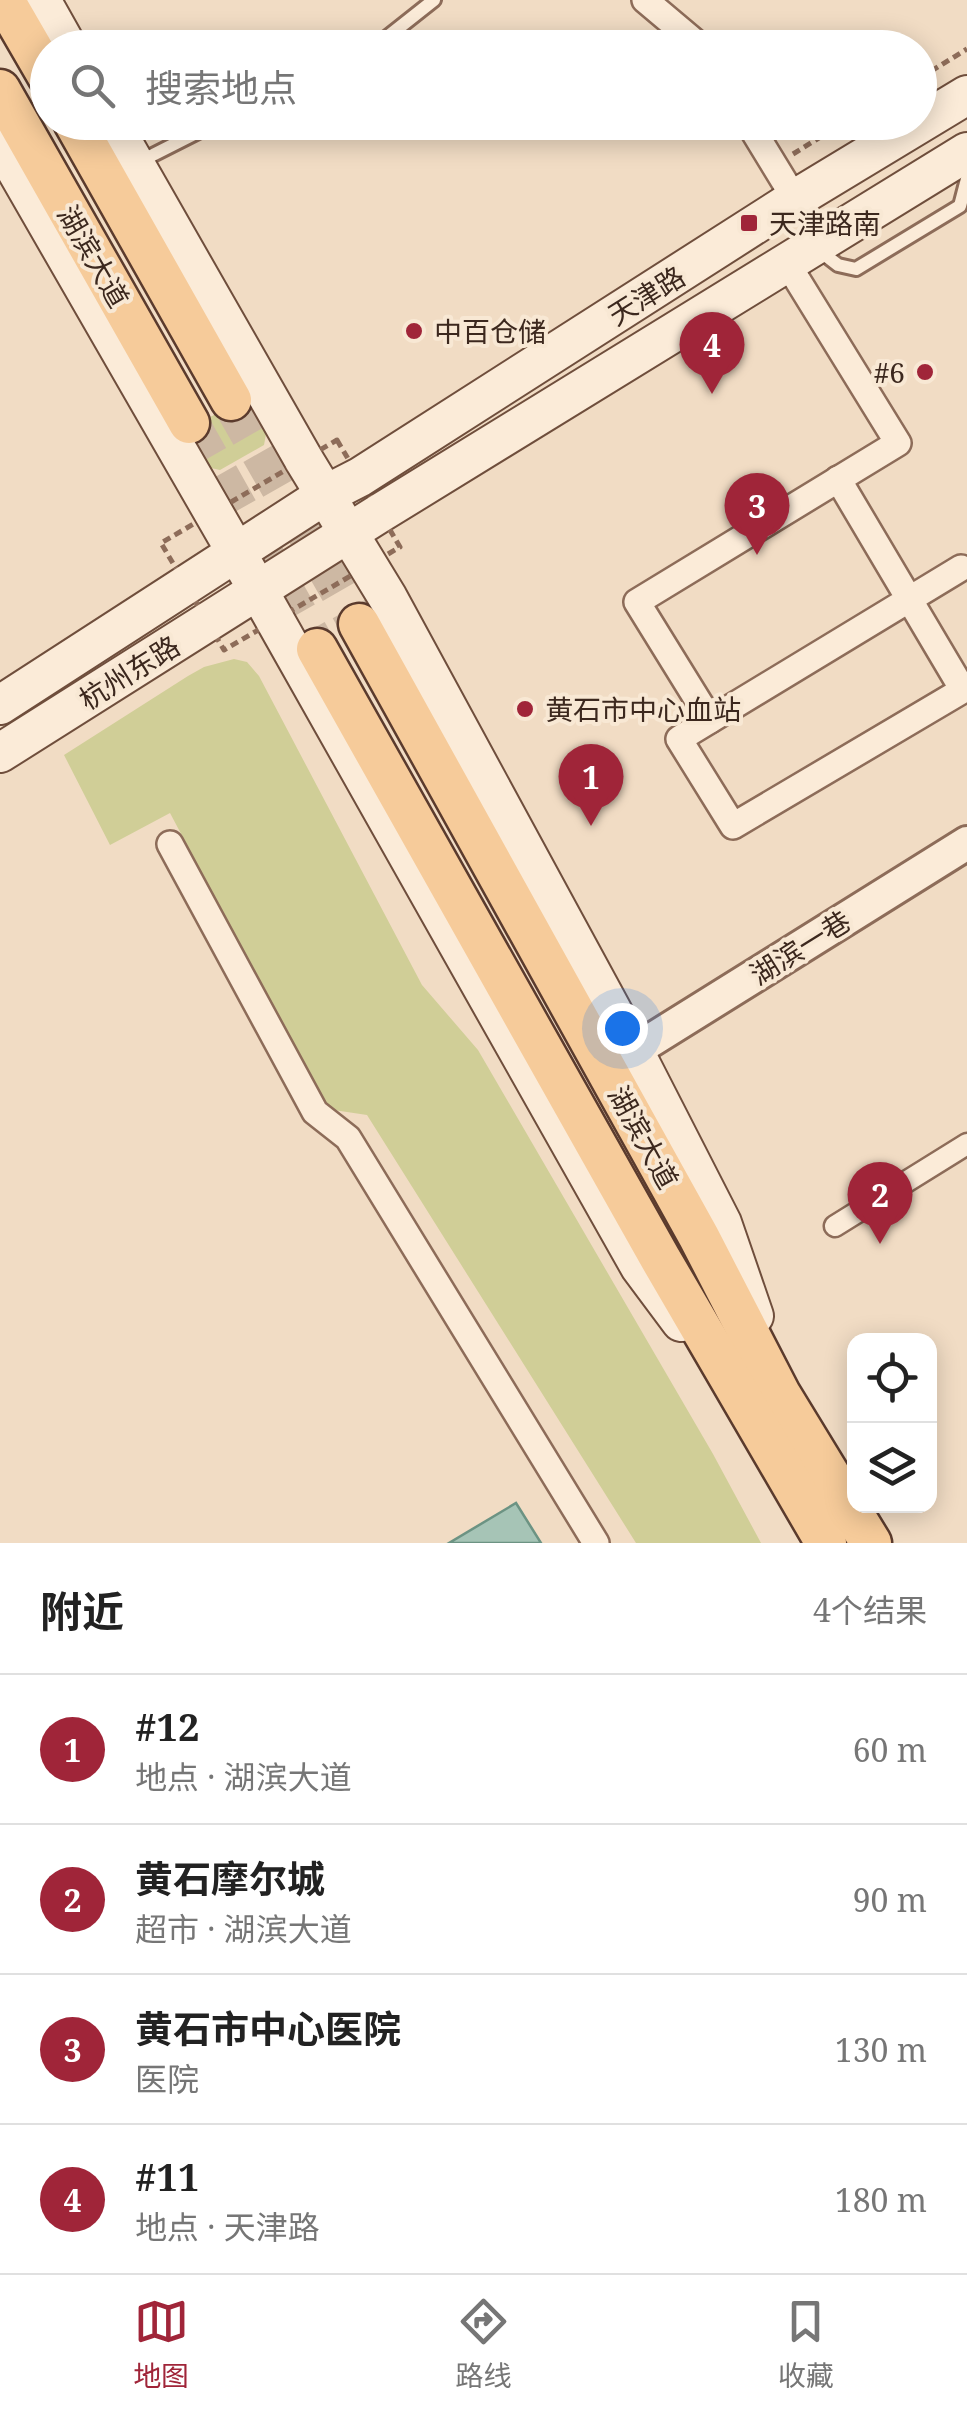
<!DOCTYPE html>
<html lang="zh">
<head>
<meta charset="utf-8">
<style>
	body { margin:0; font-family:"Noto Serif","Noto Sans SC",serif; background:#f6f6f6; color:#222 }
	.controls { position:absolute; right:30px; bottom:30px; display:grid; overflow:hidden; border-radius:20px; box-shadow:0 5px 25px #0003 }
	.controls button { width:90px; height:90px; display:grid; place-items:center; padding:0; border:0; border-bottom:2px solid #e0e0e0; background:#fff; color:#222; font:50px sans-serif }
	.you { position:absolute; left:622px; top:1028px; width:35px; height:35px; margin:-25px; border:8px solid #fff; border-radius:50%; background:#1a73e8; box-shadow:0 0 0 15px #1a73e833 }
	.badge { display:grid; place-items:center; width:65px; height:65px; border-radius:50%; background:#a02539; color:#fff; font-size:32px; font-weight:700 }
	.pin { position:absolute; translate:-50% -82px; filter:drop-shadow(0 2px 5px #0008) }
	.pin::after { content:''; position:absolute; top:52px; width:35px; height:30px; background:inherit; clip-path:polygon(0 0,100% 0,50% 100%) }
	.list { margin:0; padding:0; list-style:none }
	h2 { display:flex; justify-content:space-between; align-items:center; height:130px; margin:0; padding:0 40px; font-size:42px }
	h2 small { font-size:32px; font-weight:400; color:#767676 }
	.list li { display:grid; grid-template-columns:65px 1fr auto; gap:30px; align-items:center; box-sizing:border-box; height:150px; padding:0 40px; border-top:2px solid #e0e0e0 }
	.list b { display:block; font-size:38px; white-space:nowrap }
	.list p { margin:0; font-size:32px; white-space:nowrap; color:#767676 }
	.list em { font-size:32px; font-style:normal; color:#767676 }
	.icon { flex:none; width:55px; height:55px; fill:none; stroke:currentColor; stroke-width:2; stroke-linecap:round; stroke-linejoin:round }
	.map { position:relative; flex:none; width:967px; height:1543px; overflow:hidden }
	.search { position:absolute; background:#fff; box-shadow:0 5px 25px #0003; left:30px; right:30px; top:30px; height:110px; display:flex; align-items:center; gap:25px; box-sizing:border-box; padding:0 35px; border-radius:55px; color:#767676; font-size:38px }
	.sheet { height:730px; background:#fff }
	nav { display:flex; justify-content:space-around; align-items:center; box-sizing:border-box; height:140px; border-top:2px solid #e0e0e0; background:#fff; font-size:28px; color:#767676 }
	nav a { display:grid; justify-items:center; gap:5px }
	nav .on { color:#a02539 }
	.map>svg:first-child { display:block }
	.green { fill:#d0ce97 }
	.water { fill:#a6c4b6; stroke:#6c9383; stroke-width:2.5 }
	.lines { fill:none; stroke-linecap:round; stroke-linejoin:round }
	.primary-tunnel { stroke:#cdb8a3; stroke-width:40; stroke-dasharray:40 20; stroke-linecap:butt }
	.service-casing { stroke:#8d6c59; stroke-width:18 }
	.pedestrian-casing { stroke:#8d6c59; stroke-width:25 }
	.minor-casing { stroke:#8d6c59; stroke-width:30 }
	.tertiary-casing { stroke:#8d6c59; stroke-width:38 }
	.secondary-casing { stroke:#6f4e3c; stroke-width:42 }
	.primary-casing { stroke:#5b3b2d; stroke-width:45 }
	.path { stroke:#8d6c59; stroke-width:5; stroke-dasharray:8 5; stroke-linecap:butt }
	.service { stroke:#fbebd8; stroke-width:12 }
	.pedestrian { stroke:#fbebd8; stroke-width:20 }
	.minor { stroke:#fbebd8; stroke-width:25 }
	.tertiary { stroke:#fbebd8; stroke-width:32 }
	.secondary { stroke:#fbebd8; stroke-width:38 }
	.primary { stroke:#f6cb9a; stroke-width:40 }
	.poi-dot { fill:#a02539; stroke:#f8e8d4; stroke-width:4 }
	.labels { text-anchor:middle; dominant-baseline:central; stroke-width:8; stroke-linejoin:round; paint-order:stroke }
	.poi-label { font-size:28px; fill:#3c281e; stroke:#f8e8d4; text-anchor:start }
	.street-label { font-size:28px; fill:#3c281e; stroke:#f8e8d4 }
</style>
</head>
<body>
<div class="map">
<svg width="967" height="1543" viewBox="0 0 967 1543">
	<rect width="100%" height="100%" fill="#f1dcc4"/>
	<g class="green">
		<polygon points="246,398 266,434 264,445 220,470 202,466 182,432"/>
		<polygon points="234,659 247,662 259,676 422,985 478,1050 713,1454 761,1543 636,1543 367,1115 327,1109 170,813 110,845 64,755 188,676 204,667"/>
	</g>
	<polygon class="water" points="516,1503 541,1543 449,1543"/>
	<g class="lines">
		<g class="primary-tunnel">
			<polyline points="231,400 359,624"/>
			<polyline points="189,423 317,649"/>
		</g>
		<defs>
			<g id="service">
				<polyline points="367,48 386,38 434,0"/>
				<polyline points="137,163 218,122"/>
				<polyline points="816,248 838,265 856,269 960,206 967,179"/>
			</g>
			<polyline id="pedestrian" points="835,1226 967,1144"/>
			<g id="minor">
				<polyline points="645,0 702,48"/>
				<polyline points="748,122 795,199"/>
				<polyline points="838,479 963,690 733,826 679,739 961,568"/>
				<polyline points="710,720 637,602 898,443 787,263"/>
				<polyline points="170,844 315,1112 348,1138 596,1543"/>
			</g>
			<polyline id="tertiary" points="634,1051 967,843"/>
			<g id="secondary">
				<polyline points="41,0 68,48"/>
				<polyline points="111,122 304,460 388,598 634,1051 722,1223 754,1316"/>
				<polyline points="0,142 258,590 640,1267 681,1322"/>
				<polyline points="0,705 325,495 360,477 795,199 967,95"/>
				<polyline points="0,753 380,513 967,152"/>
			</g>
			<g id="primary">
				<polyline points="4,0 48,76"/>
				<polyline points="0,90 189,423"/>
				<polyline points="74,122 231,400"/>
				<polyline points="359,624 699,1237 780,1394 871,1543"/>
				<polyline points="317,649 660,1258 826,1543"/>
			</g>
		</defs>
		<use href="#service" class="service-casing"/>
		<use href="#pedestrian" class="pedestrian-casing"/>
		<use href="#minor" class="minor-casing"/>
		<use href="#tertiary" class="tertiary-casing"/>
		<use href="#secondary" class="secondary-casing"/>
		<use href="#primary" class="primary-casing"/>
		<g class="path">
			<polyline points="920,78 967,49"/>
			<polyline points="793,154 845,122"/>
			<polygon points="337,440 400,547 224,650 161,543"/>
		</g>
		<use href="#service" class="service"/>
		<use href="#pedestrian" class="pedestrian"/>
		<use href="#minor" class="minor"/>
		<use href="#tertiary" class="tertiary"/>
		<use href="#secondary" class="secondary"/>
		<use href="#primary" class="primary"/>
	</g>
	<g class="poi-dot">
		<rect x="739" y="213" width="20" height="20" rx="5"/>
		<circle cx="414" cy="331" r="10"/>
		<circle cx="925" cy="372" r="10"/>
		<circle cx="525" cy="709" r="10"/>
	</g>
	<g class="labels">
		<g class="poi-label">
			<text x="769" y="223">天津路南</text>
			<text x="434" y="331">中百仓储</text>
			<text x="905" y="372" text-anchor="end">#6</text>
			<text x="545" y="709">黄石市中心血站</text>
		</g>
		<g class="street-label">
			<text transform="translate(94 256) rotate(60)">湖滨大道</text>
			<text transform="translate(646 295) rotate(-32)">天津路</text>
			<text transform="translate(129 672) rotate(-32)">杭州东路</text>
			<text transform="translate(800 947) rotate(-32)">湖滨一巷</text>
			<text transform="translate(644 1137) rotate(61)">湖滨大道</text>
		</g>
	</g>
</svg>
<div class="controls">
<button><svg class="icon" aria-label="locate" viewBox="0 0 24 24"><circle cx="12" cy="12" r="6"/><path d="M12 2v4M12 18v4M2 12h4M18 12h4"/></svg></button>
<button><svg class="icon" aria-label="layers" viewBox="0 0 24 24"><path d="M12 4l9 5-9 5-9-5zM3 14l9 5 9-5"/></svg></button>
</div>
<div class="you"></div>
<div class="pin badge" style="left:591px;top:826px">1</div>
<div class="pin badge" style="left:880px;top:1244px">2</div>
<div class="pin badge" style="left:757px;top:555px">3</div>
<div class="pin badge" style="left:712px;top:394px">4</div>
<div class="search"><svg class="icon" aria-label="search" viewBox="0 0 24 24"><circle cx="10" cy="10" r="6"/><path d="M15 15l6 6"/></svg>搜索地点</div>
</div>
<section class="sheet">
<h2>附近<small>4个结果</small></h2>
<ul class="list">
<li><span class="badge">1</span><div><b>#12</b><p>地点 · 湖滨大道</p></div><em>60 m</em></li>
<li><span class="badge">2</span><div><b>黄石摩尔城</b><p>超市 · 湖滨大道</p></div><em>90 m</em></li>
<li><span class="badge">3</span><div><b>黄石市中心医院</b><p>医院</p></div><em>130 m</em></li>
<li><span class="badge">4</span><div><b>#11</b><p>地点 · 天津路</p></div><em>180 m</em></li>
</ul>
</section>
<nav>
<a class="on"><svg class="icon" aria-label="map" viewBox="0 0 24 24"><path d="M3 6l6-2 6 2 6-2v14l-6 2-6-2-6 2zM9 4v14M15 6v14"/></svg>地图</a>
<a><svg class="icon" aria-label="directions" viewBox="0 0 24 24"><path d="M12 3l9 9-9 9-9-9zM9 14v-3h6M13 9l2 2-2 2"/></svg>路线</a>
<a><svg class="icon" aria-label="saved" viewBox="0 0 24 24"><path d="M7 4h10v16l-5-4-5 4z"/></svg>收藏</a>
</nav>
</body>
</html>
